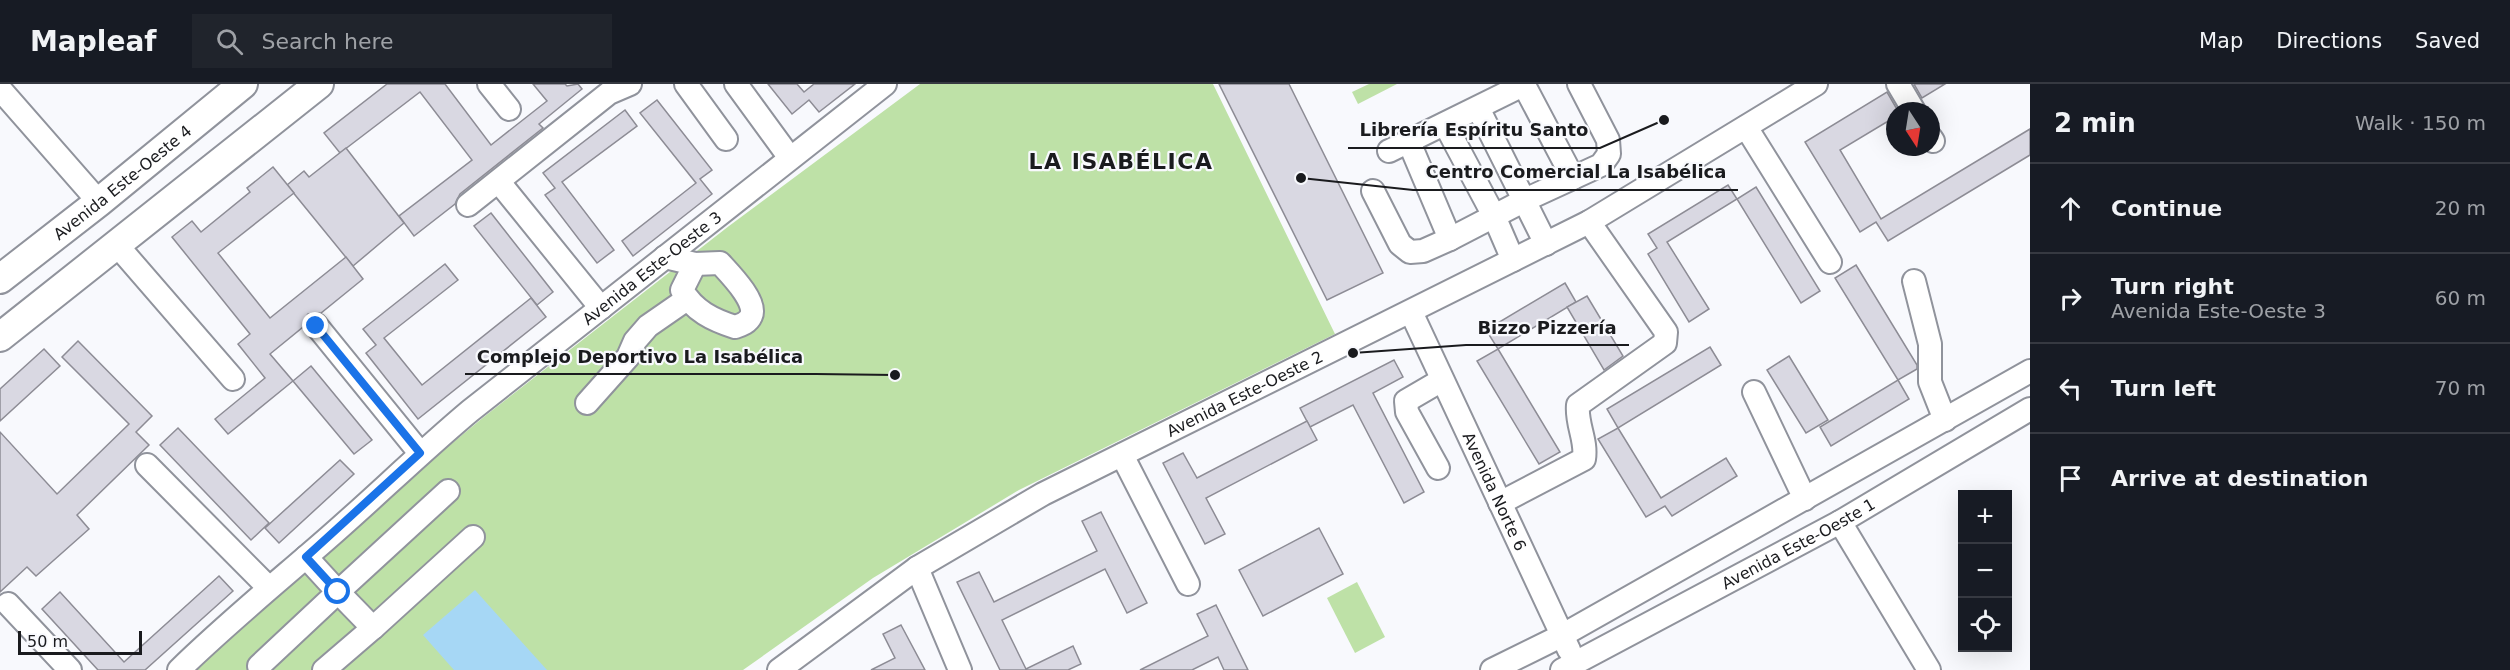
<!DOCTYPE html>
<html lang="en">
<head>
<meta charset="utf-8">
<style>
	body { margin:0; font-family:"DejaVu Sans",sans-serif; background:#20242c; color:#f1f3f6 }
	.controls { position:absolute; right:18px; bottom:18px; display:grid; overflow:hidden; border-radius:0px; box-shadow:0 6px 24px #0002 }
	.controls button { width:54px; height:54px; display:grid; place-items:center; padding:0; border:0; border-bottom:2px solid #363941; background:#171b24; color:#f1f3f6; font:30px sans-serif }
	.compass { position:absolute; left:1886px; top:18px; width:54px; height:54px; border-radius:50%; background:#171b24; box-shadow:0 6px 24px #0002; rotate:168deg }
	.scale { position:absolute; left:18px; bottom:15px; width:124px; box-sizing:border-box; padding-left:6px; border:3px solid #1a1b1e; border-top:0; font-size:16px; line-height:21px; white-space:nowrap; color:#1a1b1e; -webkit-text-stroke:4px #f8f9fd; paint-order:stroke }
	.stop { position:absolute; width:18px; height:18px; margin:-14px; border:4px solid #1a73e8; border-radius:50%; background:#fff }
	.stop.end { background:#1a73e8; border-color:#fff; box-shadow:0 2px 6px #0008 }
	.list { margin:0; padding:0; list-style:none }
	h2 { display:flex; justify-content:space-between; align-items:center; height:78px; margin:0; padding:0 24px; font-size:26px }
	h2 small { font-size:20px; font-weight:400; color:#9ea1a6 }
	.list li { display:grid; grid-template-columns:39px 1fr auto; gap:18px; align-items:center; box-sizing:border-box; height:90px; padding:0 24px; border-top:2px solid #363941 }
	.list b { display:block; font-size:22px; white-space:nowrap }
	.list p { margin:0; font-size:20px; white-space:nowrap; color:#9ea1a6 }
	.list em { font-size:20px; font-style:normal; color:#9ea1a6 }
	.icon { flex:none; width:33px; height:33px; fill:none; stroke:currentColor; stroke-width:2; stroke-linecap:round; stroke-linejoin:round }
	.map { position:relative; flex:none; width:2030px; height:586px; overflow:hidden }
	header { display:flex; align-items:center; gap:36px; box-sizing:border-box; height:84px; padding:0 30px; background:#171b24; border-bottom:2px solid #363941 }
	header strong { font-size:28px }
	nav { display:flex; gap:33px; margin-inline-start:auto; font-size:21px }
	.search { width:420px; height:54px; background:#20242c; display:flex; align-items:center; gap:15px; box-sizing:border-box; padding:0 21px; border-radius:0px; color:#9ea1a6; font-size:22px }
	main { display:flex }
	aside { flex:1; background:#171b24 }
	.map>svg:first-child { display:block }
	.green { fill:#bee1a7 }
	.water { fill:#a6d7f5 }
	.building { fill:#d9d8e2; stroke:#8d8c95; stroke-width:1.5 }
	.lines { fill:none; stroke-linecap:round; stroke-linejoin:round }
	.minor-casing { stroke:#90939c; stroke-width:26 }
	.major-casing { stroke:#90939c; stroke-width:32 }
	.minor { stroke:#fff; stroke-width:22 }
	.major { stroke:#fff; stroke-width:28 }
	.route { stroke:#1a73e8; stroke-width:8 }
	.labels { text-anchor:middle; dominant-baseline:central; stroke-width:4.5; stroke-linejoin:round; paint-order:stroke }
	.street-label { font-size:16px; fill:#1a1b1e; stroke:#f8f9fd }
	.district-label { font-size:22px; font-weight:bold; letter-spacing:1.5px; fill:#1a1b1e; stroke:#f8f9fd }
	.leader { fill:none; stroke:#1a1b1e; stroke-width:2 }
	.callout-dot { fill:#1a1b1e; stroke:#f8f9fd; stroke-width:2 }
	.callout-label { font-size:18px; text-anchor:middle; font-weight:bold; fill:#1a1b1e; stroke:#f8f9fd; stroke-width:4.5; stroke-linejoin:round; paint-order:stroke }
</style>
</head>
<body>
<header>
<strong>Mapleaf</strong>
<div class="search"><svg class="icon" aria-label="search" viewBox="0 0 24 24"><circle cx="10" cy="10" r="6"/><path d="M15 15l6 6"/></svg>Search here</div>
<nav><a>Map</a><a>Directions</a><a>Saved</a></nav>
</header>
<main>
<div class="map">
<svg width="2030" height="586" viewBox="0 0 2030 586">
	<rect width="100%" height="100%" fill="#f8f9fd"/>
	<g class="green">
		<polygon points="920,0 1213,0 1335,250 1019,406 873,494 743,586 178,586 485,332 729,142"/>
		<polygon points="1369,0 1397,0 1358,20 1352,8"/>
		<polygon points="1357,498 1385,553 1355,569 1327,514"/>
	</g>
	<polygon class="water" points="475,506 547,586 454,586 423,551"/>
	<g class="building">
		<polygon points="387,0 445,0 491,61 547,17 533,0 565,0 567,2 578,0 582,5 539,40 543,44 460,110 455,120 414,152 399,132 472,76 420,8 340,69 324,49"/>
		<polygon points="768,0 797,0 804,8 814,0 855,0 819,28 809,16 792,30"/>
		<polygon points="1219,0 1289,0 1383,189 1327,216"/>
		<polygon points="1914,0 1945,0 1922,14"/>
		<polygon points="1887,8 1898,27 1895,27 1895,33 1840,66 1881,135 2030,45 2030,71 1888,157 1876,138 1860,148 1805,58"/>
		<polygon points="657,16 712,86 700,95 712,110 633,172 622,157 696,99 640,29"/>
		<polygon points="625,26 637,42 562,98 614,166 597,179 545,111 555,104 543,89"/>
		<polygon points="346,64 404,139 353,182 287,101 304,87 309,93"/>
		<polygon points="273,83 294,109 218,169 270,234 346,173 363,195 321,229 308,230 304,236 303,243 270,270 293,297 228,350 215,335 265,294 238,260 250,250 172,153 192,137 201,148 250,108 247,104"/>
		<polygon points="1728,101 1737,115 1667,158 1709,225 1689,238 1648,170 1657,164 1648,150"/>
		<polygon points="1756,103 1820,207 1801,219 1737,115"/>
		<polygon points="491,129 553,208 537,221 474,142"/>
		<polygon points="445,180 458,196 384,254 422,301 531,214 546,233 418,335 366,269 376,261 363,245"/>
		<polygon points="1856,181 1917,281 1917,285 1898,296 1835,194"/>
		<polygon points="1565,199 1576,218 1498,265 1486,246"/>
		<polygon points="1587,212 1623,272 1604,286 1567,223"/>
		<polygon points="78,257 152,332 136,348 149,361 77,431 89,445 36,492 27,483 0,508 0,348 57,410 129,340 62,273"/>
		<polygon points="1710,263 1721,281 1618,344 1607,325"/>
		<polygon points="44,265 60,282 0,337 0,305"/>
		<polygon points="1498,265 1560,368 1539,380 1477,277"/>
		<polygon points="1789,272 1828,336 1806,349 1767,286"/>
		<polygon points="1394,276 1403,293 1373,309 1424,408 1404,419 1353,321 1310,343 1300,324"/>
		<polygon points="311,282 372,356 354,370 293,297"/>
		<polygon points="1898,296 1909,315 1831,362 1820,343"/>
		<polygon points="1307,337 1317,356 1206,414 1225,450 1205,460 1163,379 1183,369 1197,394"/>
		<polygon points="178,344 269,439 251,456 160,361"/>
		<polygon points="1618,344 1661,414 1726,374 1737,392 1672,432 1665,422 1646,433 1598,355"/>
		<polygon points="340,376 354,390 279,459 265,444"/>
		<polygon points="1101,428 1147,519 1127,529 1105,485 1002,536 1026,585 1073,562 1081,580 1068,586 1000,586 957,498 979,488 994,518 1097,467 1082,437"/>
		<polygon points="1319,444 1343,490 1263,532 1239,486"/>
		<polygon points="219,492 233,507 145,586 98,586 42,525 60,508 124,578"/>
		<polygon points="1216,521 1248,586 1224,586 1218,573 1192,586 1140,586 1208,552 1197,530"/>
		<polygon points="901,541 925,586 871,586 895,574 883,550"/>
	</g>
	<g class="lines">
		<defs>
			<g id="minor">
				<polyline points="489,0 509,25"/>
				<polyline points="686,0 726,55"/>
				<polyline points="736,0 790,74"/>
				<polyline points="1898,0 1914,27"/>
				<polyline points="1524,1 1573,94"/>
				<polyline points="0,5 99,118"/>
				<polyline points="1478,24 1546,160"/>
				<polyline points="1445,40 1494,132 1513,176"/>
				<polyline points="1746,43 1830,178"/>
				<polyline points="1931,54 1933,57"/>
				<polyline points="1409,58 1450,155"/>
				<polyline points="1389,67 1525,0"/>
				<polyline points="499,98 601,224"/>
				<polyline points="1373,107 1400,160 1410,168 1423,167 1450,155 1525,116 1601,81 1609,70 1608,56 1579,0"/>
				<polyline points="468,121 609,9 630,0"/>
				<polyline points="116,160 233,295"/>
				<path d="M665 173 695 180 720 179C729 189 758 218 751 232 748 239 741 241 735 243 713 236 694 227 682 206L695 180"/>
				<polyline points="1914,197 1930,260 1930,298 1945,336"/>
				<path id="s1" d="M1411 228 1569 566"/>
				<polyline points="316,241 420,369"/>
				<polyline points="1754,308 1805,415"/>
				<polyline points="587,319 628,273 635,257 648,242 687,215"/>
				<polyline points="1122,371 1188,500"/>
				<polyline points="147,381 268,503"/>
				<polyline points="1438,384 1407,328 1406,317 1442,296"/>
				<path d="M1500 419 1584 375C1587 356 1576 340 1578 321L1665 259 1666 248 1589 138"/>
				<polyline points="1840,438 1929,586"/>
				<polyline points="917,484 960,586"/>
				<polyline points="8,520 70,586"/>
				<polyline points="373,544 473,453"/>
				<polyline points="259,582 338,508 306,473"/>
				<path id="s2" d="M179 586C220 546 263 510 306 473 362 426 414 374 470 327L885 0"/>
				<polyline points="324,586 373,544 338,508 448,407"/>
				<path id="s3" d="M779 586 917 484 1043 410 1589 138 1816 0"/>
				<polyline points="1492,586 1561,552 2030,287"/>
				<path id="s4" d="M1562 586 1840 438 2030 325"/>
			</g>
			<g id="major">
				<path id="s5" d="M0 195 99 118 243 0"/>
				<polyline points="0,253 319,0"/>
			</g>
		</defs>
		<use href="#minor" class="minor-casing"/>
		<use href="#major" class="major-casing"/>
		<use href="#minor" class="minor"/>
		<use href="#major" class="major"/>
	</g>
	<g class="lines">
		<polyline class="route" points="316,242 420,369 306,473 338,508"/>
	</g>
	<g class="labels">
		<g class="street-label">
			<text stroke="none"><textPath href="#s5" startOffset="156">Avenida Este-Oeste 4</textPath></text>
			<text stroke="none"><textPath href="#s2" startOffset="621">Avenida Este-Oeste 3</textPath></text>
			<text stroke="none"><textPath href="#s3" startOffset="543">Avenida Este-Oeste 2</textPath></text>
			<text stroke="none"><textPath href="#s1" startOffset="198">Avenida Norte 6</textPath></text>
			<text stroke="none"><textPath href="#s4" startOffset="268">Avenida Este-Oeste 1</textPath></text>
		</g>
		<g class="district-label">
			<text x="1121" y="77">LA ISABÉLICA</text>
		</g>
	</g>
	<path class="leader" d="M1664 36L1600 64H1348M1301 94L1413 106H1738M1353 269L1466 261H1629M895 291L816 290H465"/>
	<g class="callout-dot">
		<circle cx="1664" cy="36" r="6"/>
		<circle cx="1301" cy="94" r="6"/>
		<circle cx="1353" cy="269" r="6"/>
		<circle cx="895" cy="291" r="6"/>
	</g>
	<g class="callout-label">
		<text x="1474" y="52">Librería Espíritu Santo</text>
		<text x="1576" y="94">Centro Comercial La Isabélica</text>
		<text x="1547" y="250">Bizzo Pizzería</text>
		<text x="640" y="279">Complejo Deportivo La Isabélica</text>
	</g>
</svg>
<div class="controls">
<button>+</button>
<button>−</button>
<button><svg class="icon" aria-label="locate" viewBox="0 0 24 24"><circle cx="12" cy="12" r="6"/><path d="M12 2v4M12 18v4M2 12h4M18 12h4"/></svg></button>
</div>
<svg class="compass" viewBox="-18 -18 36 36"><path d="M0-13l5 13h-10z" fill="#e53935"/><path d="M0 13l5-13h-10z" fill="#9ea1a6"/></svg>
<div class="scale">50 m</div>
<div class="stop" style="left:338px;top:508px"></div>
<div class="stop end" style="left:316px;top:242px"></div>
</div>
<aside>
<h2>2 min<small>Walk · 150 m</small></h2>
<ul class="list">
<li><svg class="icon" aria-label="ahead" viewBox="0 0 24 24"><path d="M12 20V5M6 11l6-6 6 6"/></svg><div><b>Continue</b></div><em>20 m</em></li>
<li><svg class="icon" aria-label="right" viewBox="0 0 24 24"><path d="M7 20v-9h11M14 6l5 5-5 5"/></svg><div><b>Turn right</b><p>Avenida Este-Oeste 3</p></div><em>60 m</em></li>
<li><svg class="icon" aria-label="left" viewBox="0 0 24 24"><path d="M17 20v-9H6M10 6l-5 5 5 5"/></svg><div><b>Turn left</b></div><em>70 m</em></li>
<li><svg class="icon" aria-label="arrive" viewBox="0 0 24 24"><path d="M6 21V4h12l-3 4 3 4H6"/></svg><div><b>Arrive at destination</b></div></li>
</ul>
</aside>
</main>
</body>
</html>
